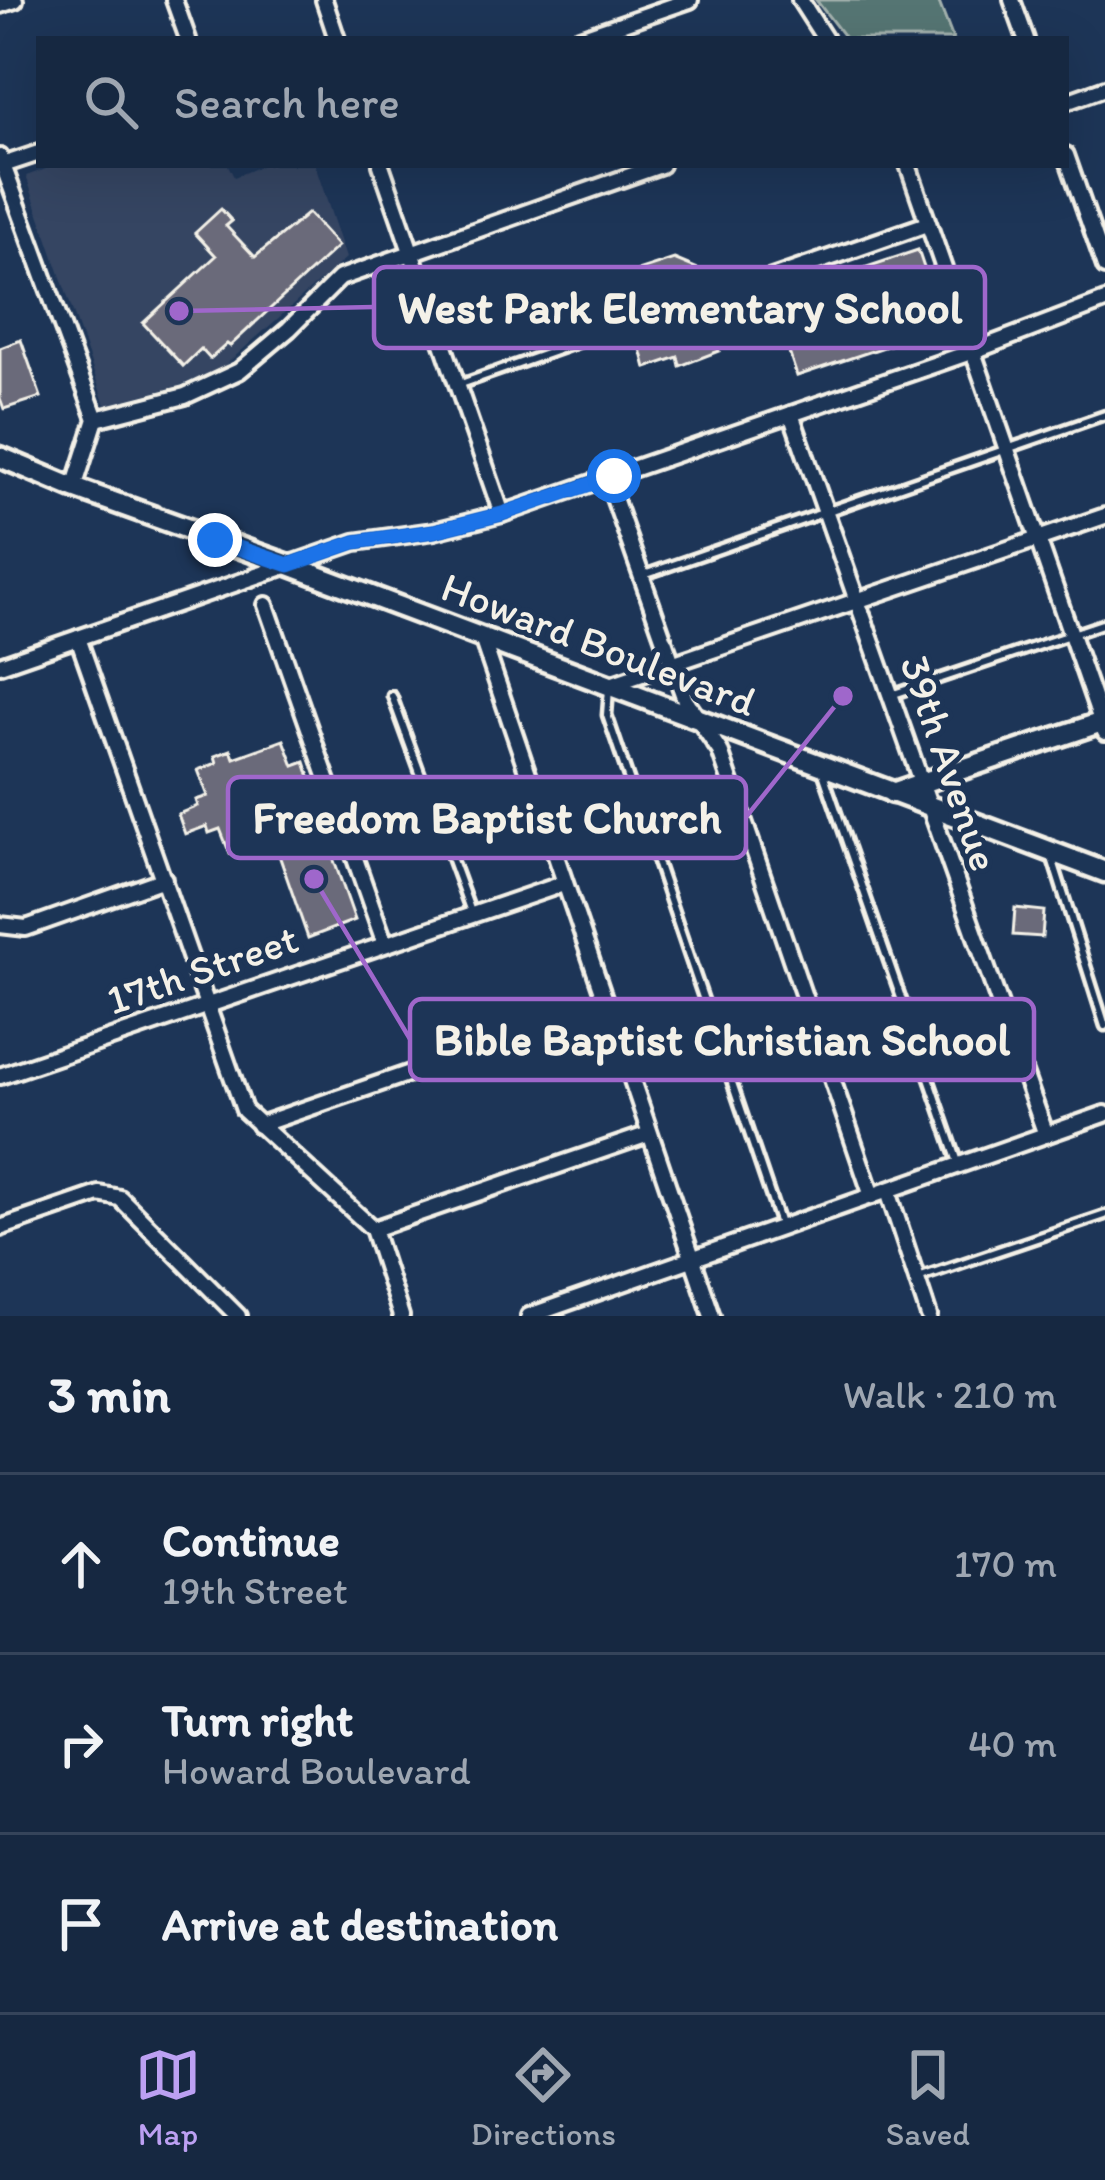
<!DOCTYPE html>
<html lang="en">
<head>
<meta charset="utf-8">
<style>
	body { margin:0; font-family:Itim,sans-serif; background:#1f3048; color:#f1f3f6 }
	.stop { position:absolute; width:36px; height:36px; margin:-27px; border:9px solid #1a73e8; border-radius:50%; background:#fff }
	.stop.end { background:#1a73e8; border-color:#fff; box-shadow:0 3px 12px #0008 }
	.list { margin:0; padding:0; list-style:none }
	h2 { display:flex; justify-content:space-between; align-items:center; height:156px; margin:0; padding:0 48px; font-size:51px }
	h2 small { font-size:39px; font-weight:400; color:#9ea6b1 }
	.list li { display:grid; grid-template-columns:78px 1fr auto; gap:36px; align-items:center; box-sizing:border-box; height:180px; padding:0 48px; border-top:3px solid #35445a }
	.list b { display:block; font-size:45px; white-space:nowrap }
	.list p { margin:0; font-size:39px; white-space:nowrap; color:#9ea6b1 }
	.list em { font-size:39px; font-style:normal; color:#9ea6b1 }
	.icon { flex:none; width:66px; height:66px; fill:none; stroke:currentColor; stroke-width:2; stroke-linecap:round; stroke-linejoin:round }
	.map { position:relative; flex:none; width:1105px; height:1316px; overflow:hidden }
	.search { position:absolute; background:#162841; box-shadow:0 12px 48px #0002; left:36px; right:36px; top:36px; height:132px; display:flex; align-items:center; gap:30px; box-sizing:border-box; padding:0 42px; border-radius:0px; color:#9ea6b1; font-size:45px }
	.sheet { height:696px; background:#162841 }
	nav { display:flex; justify-content:space-around; align-items:center; box-sizing:border-box; height:168px; border-top:3px solid #35445a; background:#162841; font-size:33px; color:#9ea6b1 }
	nav a { display:grid; justify-items:center; gap:6px }
	nav .on { color:#bca0f2 }
	.map>svg:first-child { display:block }
	.built { fill:#344562 }
	.green { fill:#547473; stroke:#a4b2ae; stroke-width:3 }
	.building { fill:#6a6a7a; stroke:#f4f1e8; stroke-width:3 }
	.lines { fill:none; stroke-linecap:round; stroke-linejoin:round }
	.lane-casing { stroke:#f4f1e8; stroke-width:15 }
	.street-casing { stroke:#f4f1e8; stroke-width:22 }
	.secondary-casing { stroke:#f4f1e8; stroke-width:27 }
	.lane { stroke:#1d3557; stroke-width:6 }
	.street { stroke:#1d3557; stroke-width:14 }
	.secondary { stroke:#1d3557; stroke-width:18 }
	.route { stroke:#1a73e8; stroke-width:15 }
	.labels { text-anchor:middle; dominant-baseline:central; stroke-width:10; stroke-linejoin:round; paint-order:stroke }
	.street-label { font-size:42px; fill:#f4f1e8; stroke:#1d3557 }
	.leader { fill:none; stroke:#9f67cb; stroke-width:4.5 }
	.callout-dot { fill:#9f67cb; stroke:#1d3557; stroke-width:4.5 }
	.callout { fill:#1d3557; stroke:#9f67cb; stroke-width:4.5 }
	.callout-label { font-size:45px; text-anchor:middle; font-weight:bold; fill:#f4f1e8 }
</style>
</head>
<body>
<div class="map">
<svg width="1105" height="1316" viewBox="0 0 1105 1316">
	<rect width="100%" height="100%" fill="#1d3557"/>
	<filter id="ink" filterUnits="userSpaceOnUse"><feTurbulence type="fractalNoise" baseFrequency=".00833" numOctaves="2"/><feDisplacementMap in="SourceGraphic" scale="24" xChannelSelector="R" yChannelSelector="G"/><feConvolveMatrix kernelMatrix="1 2 1 2 8 2 1 2 1" color-interpolation-filters="sRGB"/></filter>
	<g filter="url(#ink)">
		<polygon class="built" points="57,165 228,165 234,177 263,165 315,165 346,258 222,368 178,386 105,405 26,176"/>
		<polygon class="green" points="816,0 938,0 953,39 846,39"/>
		<g class="building">
			<polygon points="221,209 232,221 226,226 255,257 308,213 338,246 230,346 227,344 210,359 201,349 183,366 143,323 216,256 195,233"/>
			<polygon points="918,250 944,327 797,376 771,299"/>
			<polygon points="674,259 703,271 712,300 726,309 719,323 723,335 714,339 719,351 680,366 678,357 646,368 635,326 645,324 636,296 640,283 625,275"/>
			<polygon points="21,340 41,397 4,409 0,398 0,348"/>
			<polygon points="284,740 294,766 305,762 315,792 305,796 315,823 320,821 355,920 308,938 273,838 230,854 220,829 209,833 207,826 185,834 178,814 198,806 196,800 208,796 198,770 217,763 215,756 231,750 234,758"/>
			<polygon points="1015,908 1044,911 1042,937 1013,935"/>
		</g>
		<g class="lines">
			<defs>
				<g id="lane">
					<polyline points="461,384 606,333"/>
					<polyline points="644,575 1105,415"/>
					<polyline points="609,689 607,715 781,1227"/>
					<polyline points="894,694 1105,623"/>
					<polyline points="392,696 471,912"/>
					<polyline points="823,773 958,1162"/>
					<polyline points="1052,858 1105,1026"/>
					<polyline points="921,1277 1105,1215"/>
				</g>
				<g id="street">
					<polyline points="174,0 188,39"/>
					<polyline points="324,0 337,39"/>
					<polyline points="800,0 825,39"/>
					<polyline points="1012,0 1026,39"/>
					<polyline points="0,5 15,0"/>
					<polyline points="577,39 690,0"/>
					<polyline points="1066,102 1105,88"/>
					<polyline points="1066,155 1105,267"/>
					<polyline points="0,157 96,419 74,488"/>
					<polyline points="3,165 39,153"/>
					<polyline points="381,165 502,514"/>
					<polyline points="908,165 1105,732"/>
					<polyline points="746,287 927,224"/>
					<polyline points="791,414 1046,1135"/>
					<polyline points="96,419 185,396 239,371 289,329 340,278 661,165"/>
					<polyline points="607,478 685,700 720,751 872,1196"/>
					<polyline points="266,605 385,944"/>
					<polyline points="78,638 244,1110 373,1229 401,1316"/>
					<polyline points="482,638 712,1316"/>
					<polyline points="0,665 355,542 434,531 502,514 971,352 1105,301"/>
					<polyline points="610,685 1105,516"/>
					<polyline points="0,925 26,928 164,879"/>
					<polyline points="0,1076 563,884"/>
					<polyline points="259,1125 605,1006"/>
					<polyline points="888,1191 929,1316"/>
					<polyline points="0,1228 99,1194 120,1198 238,1316"/>
					<polyline points="373,1229 649,1134"/>
					<polyline points="529,1316 1105,1114"/>
				</g>
				<g id="secondary">
					<polyline points="0,457 74,488 289,565 1105,872"/>
					<polyline points="892,793 1105,721"/>
				</g>
			</defs>
			<use href="#lane" class="lane-casing"/>
			<use href="#street" class="street-casing"/>
			<use href="#secondary" class="secondary-casing"/>
			<use href="#lane" class="lane"/>
			<use href="#street" class="street"/>
			<use href="#secondary" class="secondary"/>
		</g>
	</g>
	<g class="lines" filter="url(#ink)">
		<polyline class="route" points="215,540 289,565 355,542 434,531 502,514 614,476"/>
	</g>
	<g class="labels">
		<g class="street-label">
			<text transform="translate(599 644) rotate(21)">Howard Boulevard</text>
			<text transform="translate(950 763) rotate(71)">39th Avenue</text>
			<text transform="translate(202 969) rotate(-19)">17th Street</text>
		</g>
	</g>
	<path class="leader" d="M179 311L374 307M843 696L746 817M314 879L410 1039"/>
	<g class="callout-dot">
		<circle cx="179" cy="311" r="12"/>
		<circle cx="843" cy="696" r="12"/>
		<circle cx="314" cy="879" r="12"/>
	</g>
	<g class="callout">
		<rect x="374" y="267" width="611" height="81" rx="12"/>
		<rect x="228" y="777" width="518" height="81" rx="12"/>
		<rect x="410" y="999" width="624" height="81" rx="12"/>
	</g>
	<g class="callout-label">
		<text x="680" y="323">West Park Elementary School</text>
		<text x="487" y="833">Freedom Baptist Church</text>
		<text x="722" y="1055">Bible Baptist Christian School</text>
	</g>
</svg>
<div class="stop" style="left:614px;top:476px"></div>
<div class="stop end" style="left:215px;top:540px"></div>
<div class="search"><svg class="icon" aria-label="search" viewBox="0 0 24 24"><circle cx="10" cy="10" r="6"/><path d="M15 15l6 6"/></svg>Search here</div>
</div>
<section class="sheet">
<h2>3 min<small>Walk · 210 m</small></h2>
<ul class="list">
<li><svg class="icon" aria-label="ahead" viewBox="0 0 24 24"><path d="M12 20V5M6 11l6-6 6 6"/></svg><div><b>Continue</b><p>19th Street</p></div><em>170 m</em></li>
<li><svg class="icon" aria-label="right" viewBox="0 0 24 24"><path d="M7 20v-9h11M14 6l5 5-5 5"/></svg><div><b>Turn right</b><p>Howard Boulevard</p></div><em>40 m</em></li>
<li><svg class="icon" aria-label="arrive" viewBox="0 0 24 24"><path d="M6 21V4h12l-3 4 3 4H6"/></svg><div><b>Arrive at destination</b></div></li>
</ul>
</section>
<nav>
<a class="on"><svg class="icon" aria-label="map" viewBox="0 0 24 24"><path d="M3 6l6-2 6 2 6-2v14l-6 2-6-2-6 2zM9 4v14M15 6v14"/></svg>Map</a>
<a><svg class="icon" aria-label="directions" viewBox="0 0 24 24"><path d="M12 3l9 9-9 9-9-9zM9 14v-3h6M13 9l2 2-2 2"/></svg>Directions</a>
<a><svg class="icon" aria-label="saved" viewBox="0 0 24 24"><path d="M7 4h10v16l-5-4-5 4z"/></svg>Saved</a>
</nav>
</body>
</html>
